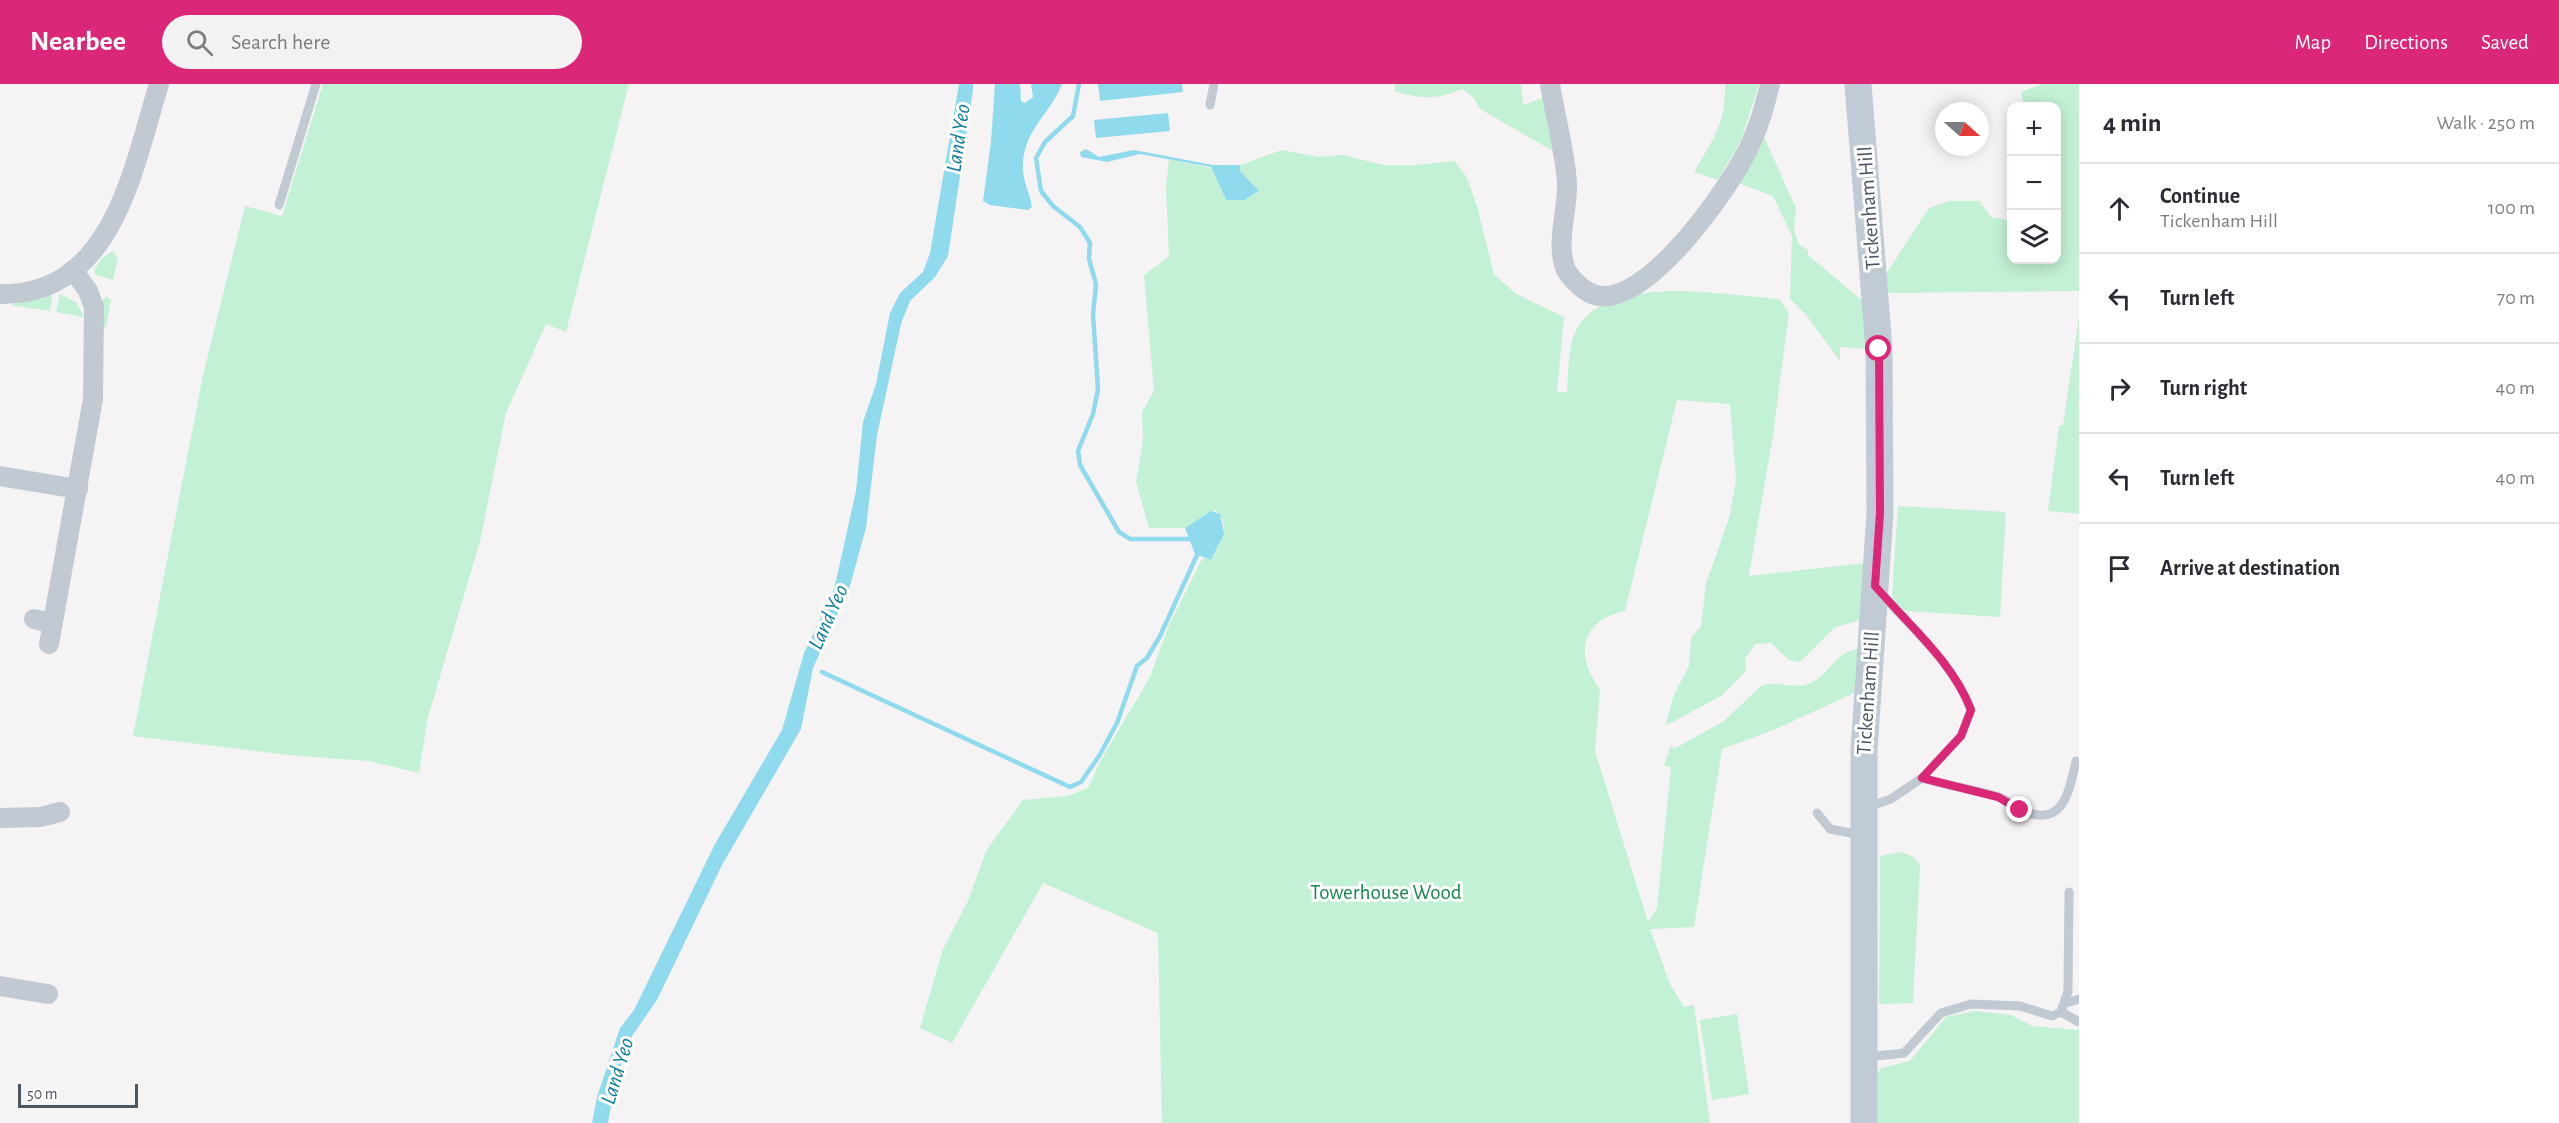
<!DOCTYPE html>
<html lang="en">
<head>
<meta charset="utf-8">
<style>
	body { margin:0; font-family:"Alegreya Sans",sans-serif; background:#f2f2f3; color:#2b2b33 }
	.controls { position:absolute; right:18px; top:18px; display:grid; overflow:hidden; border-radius:12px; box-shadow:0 3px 15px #0003 }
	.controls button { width:54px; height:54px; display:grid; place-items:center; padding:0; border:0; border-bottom:2px solid #e1e1e2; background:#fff; color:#2b2b33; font:30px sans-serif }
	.compass { position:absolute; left:1935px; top:18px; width:54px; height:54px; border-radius:50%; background:#fff; box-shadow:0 3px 15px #0003; rotate:111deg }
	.scale { position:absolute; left:18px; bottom:15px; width:120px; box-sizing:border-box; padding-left:6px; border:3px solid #4a5661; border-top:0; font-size:16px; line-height:21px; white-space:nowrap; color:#4a5661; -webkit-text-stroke:4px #fff; paint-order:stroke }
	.stop { position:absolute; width:18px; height:18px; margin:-14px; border:4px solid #db2777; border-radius:50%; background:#fff }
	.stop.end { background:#db2777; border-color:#fff; box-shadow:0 2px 6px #0008 }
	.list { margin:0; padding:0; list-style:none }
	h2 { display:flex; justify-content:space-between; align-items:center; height:78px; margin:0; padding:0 24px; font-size:26px }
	h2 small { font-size:20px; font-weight:400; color:#7c7c81 }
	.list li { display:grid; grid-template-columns:39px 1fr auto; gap:18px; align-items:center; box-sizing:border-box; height:90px; padding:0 24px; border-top:2px solid #e1e1e2 }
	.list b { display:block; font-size:22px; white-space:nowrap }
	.list p { margin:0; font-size:20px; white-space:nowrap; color:#7c7c81 }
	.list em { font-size:20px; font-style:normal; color:#7c7c81 }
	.icon { flex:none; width:33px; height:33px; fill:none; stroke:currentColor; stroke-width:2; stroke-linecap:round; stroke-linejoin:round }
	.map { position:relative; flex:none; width:2079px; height:1039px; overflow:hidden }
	header { display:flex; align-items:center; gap:36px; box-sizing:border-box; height:84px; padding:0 30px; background:#db2777; color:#fff }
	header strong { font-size:28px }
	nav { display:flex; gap:33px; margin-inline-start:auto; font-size:21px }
	.search { width:420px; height:54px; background:#f2f2f3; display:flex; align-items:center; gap:15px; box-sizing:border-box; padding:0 21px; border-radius:33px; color:#7c7c81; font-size:22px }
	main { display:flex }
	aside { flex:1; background:#fff }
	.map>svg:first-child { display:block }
	.green { fill:#c3f1d5 }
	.water { fill:#90daee }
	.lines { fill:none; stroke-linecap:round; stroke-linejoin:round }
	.stream { stroke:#90daee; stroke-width:4.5 }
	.lane { stroke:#c1cad2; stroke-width:9 }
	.street { stroke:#c1cad2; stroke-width:20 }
	.secondary { stroke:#c1cbd6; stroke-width:27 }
	.route { stroke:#db2777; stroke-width:8 }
	.labels { text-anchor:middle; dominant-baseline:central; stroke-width:6; stroke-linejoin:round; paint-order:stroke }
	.street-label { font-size:21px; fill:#4a5661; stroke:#fff }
	.park-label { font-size:21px; fill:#17864f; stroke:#fff }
	.water-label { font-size:22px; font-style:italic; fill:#0c7c9b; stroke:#fff }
</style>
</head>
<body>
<header>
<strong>Nearbee</strong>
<div class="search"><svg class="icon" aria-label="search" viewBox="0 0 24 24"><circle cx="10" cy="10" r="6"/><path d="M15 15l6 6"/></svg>Search here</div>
<nav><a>Map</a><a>Directions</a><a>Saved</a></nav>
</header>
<main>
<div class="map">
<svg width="2079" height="1039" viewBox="0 0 2079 1039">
	<rect width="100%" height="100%" fill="#f5f3f3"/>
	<g class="green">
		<polygon points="323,0 629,0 566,248 546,240 506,329 480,457 428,633 419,689 369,677 288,671 133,652 203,291 245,122 282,132"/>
		<path d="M1395 0H1521L1523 21 1548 12 1558 70 1480 25 1474 14 1462 5C1434 17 1423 14 1395 8Z"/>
		<path d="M1725 0H1759L1741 56 1718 96 1694 88C1713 55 1726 40 1725 0Z"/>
		<polygon points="2042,0 2079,0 2079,207 1884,209 1885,192 1929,124 1950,117 1979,117 1991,133 2011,137 2012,176 2056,176 2056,22 2024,22 2021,8"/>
		<polygon points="1763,51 1796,124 1794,145 1799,161 1808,166 1808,171 1865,219 1867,265 1840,263 1840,277 1807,232 1790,215 1792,152 1773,112 1738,99"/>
		<path d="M1282 66 1318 73 1342 71 1384 81H1416L1454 77 1466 92 1477 122 1494 190 1516 210 1564 233 1557 308H1567C1569 287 1567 258 1580 240 1615 190 1726 211 1779 215L1789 229 1773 351 1749 492 1865 479 1860 536 1835 543 1800 578 1789 576 1771 559 1755 560 1745 575 1746 587 1721 612 1665 642 1674 611 1689 582 1691 554 1701 542 1706 500 1730 431 1736 396 1730 320 1677 316 1625 527C1581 536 1574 571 1600 605L1595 667 1648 838 1657 824 1671 683 1664 682 1671 661 1674 665 1724 637 1761 602C1776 596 1793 605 1808 600 1829 593 1834 568 1858 565L1854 609 1776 645 1722 665 1694 843 1650 845 1670 900 1684 923 1694 921 1710 1039H1162L1158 849 1043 799 952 959 920 944 943 865 968 817 986 767 1023 716 1067 712 1088 704 1101 676 1150 593 1169 541 1201 477 1204 474 1211 476C1220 461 1232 440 1215 426L1185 444H1149L1136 398 1143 356 1142 328 1154 307 1144 191 1169 173 1166 103 1169 75 1211 84 1226 116C1239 117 1249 116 1259 107L1240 87V81Z"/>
		<polygon points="112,167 118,173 113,196 96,191 94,187 101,175"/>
		<polygon points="49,210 52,212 50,227 11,221"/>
		<polygon points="60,210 76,218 84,233 56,228"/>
		<polygon points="107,213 111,216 106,243 103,244 102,216"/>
		<polygon points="2079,233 2079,430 2048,427 2059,342 2063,341"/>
		<polygon points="1898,422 2006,428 2000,533 1891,526"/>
		<polygon points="1902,768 1913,773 1920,781 1913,919 1879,920 1880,772"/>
		<polygon points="1975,927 2011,931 2032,942 2079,946 2079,1039 1876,1039 1875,992 1881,984 1910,977 1946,933"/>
		<polygon points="1737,930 1749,1010 1712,1016 1700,936"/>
	</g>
	<g class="water">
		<polygon points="959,0 973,0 973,6 948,172 935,193 910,217 901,240 877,351 866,444 850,502 813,584 801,645 722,781 657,916 632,952 615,998 608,1039 592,1039 597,1013 620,944 634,926 715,760 782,646 804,569 832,511 836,497 856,407 863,338 876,300 890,229 900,209 923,188 930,169"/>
		<path d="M995 0H1020L1021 17 1025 19 1033 13 1031 0H1062C1049 33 1021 47 1023 87 1024 99 1030 110 1032 123L1028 126 990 121 983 117 991 58Z"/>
		<polygon points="1098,0 1182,0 1183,8 1100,17"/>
		<polygon points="1168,29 1170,47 1096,54 1094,36"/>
		<polygon points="1086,65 1099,73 1134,66 1213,81 1240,81 1240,87 1259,107 1245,116 1226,116 1211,83 1140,70 1107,78 1081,73 1080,68"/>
		<polygon points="1211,427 1220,430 1224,450 1211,476 1195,470 1185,444"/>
	</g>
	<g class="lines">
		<g class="stream">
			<polyline points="1079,0 1073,32 1045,58 1036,74 1041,107 1053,122 1080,143 1090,159 1089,175 1096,200 1093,231 1098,305 1093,330 1078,367 1080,381 1119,448 1130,455 1189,455"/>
			<polyline points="822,588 1070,703 1081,698 1099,672 1117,639 1137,582 1147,574 1160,552 1197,471"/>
		</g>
		<g class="lane">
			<polyline points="1210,21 1214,0"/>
			<polyline points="279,121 316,0"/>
			<path d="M1881 509C1912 545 1954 580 1971 626L1961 652 1922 694"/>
			<path d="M1868 723 1891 715 1922 694C1947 702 1974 705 1999 713 2008 716 2015 723 2023 727 2064 744 2069 707 2076 677"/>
			<polyline points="1817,729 1830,745 1861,751"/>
			<polyline points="2066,919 2079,915"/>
			<polyline points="2061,928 2079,938"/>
			<polyline points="1867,973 1904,969 1941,929 1971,920 2020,922 2052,932 2061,928 2068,907 2069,808"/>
		</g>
		<g class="street">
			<path d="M1550 0C1555 32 1565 67 1567 99 1568 126 1555 160 1566 186 1570 193 1578 201 1585 206 1634 242 1725 109 1744 73 1757 50 1764 26 1770 0"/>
			<path d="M0 210C113 212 133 84 159 0"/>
			<polyline points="0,392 78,405"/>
			<polyline points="34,535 52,539"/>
			<polyline points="49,560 93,315 94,223 88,207 73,186"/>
			<polyline points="0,734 40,733 60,728"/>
			<polyline points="0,902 48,910"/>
		</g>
		<polyline class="secondary" points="1858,0 1879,265 1880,429 1864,666 1864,1039"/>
	</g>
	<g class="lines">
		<path class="route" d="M1879 265 1880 429 1875 502C1908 540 1953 578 1971 626L1961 652 1922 694 1998 713 2020 726"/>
	</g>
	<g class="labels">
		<g class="street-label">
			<text transform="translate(1869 124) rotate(-94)">Tickenham Hill</text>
			<text transform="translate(1868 609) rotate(-86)">Tickenham Hill</text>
		</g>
		<g class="park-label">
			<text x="1386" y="808">Towerhouse Wood</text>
		</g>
		<g class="water-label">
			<text transform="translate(958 54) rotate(-82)">Land Yeo</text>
			<text transform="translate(828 533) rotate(-66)">Land Yeo</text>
			<text transform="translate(617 987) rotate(-73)">Land Yeo</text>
		</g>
	</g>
</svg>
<div class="controls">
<button>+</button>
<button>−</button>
<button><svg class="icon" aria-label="layers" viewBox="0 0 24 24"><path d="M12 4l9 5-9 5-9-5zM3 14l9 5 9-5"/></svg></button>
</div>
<svg class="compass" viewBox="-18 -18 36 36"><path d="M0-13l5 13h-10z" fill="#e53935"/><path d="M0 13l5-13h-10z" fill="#7c7c81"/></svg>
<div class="scale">50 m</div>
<div class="stop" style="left:1879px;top:265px"></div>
<div class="stop end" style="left:2020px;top:726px"></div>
</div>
<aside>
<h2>4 min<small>Walk · 250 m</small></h2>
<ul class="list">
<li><svg class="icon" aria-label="ahead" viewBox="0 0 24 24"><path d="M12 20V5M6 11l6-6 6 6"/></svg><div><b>Continue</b><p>Tickenham Hill</p></div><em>100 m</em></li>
<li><svg class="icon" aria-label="left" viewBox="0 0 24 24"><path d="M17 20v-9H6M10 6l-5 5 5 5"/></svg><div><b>Turn left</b></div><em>70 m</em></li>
<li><svg class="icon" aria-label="right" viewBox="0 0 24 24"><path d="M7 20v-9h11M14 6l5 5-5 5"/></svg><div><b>Turn right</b></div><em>40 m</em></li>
<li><svg class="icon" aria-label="left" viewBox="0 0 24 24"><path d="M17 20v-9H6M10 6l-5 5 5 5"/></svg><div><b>Turn left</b></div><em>40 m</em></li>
<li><svg class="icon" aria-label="arrive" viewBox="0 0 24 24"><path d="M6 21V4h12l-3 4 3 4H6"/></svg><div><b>Arrive at destination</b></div></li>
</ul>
</aside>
</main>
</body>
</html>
